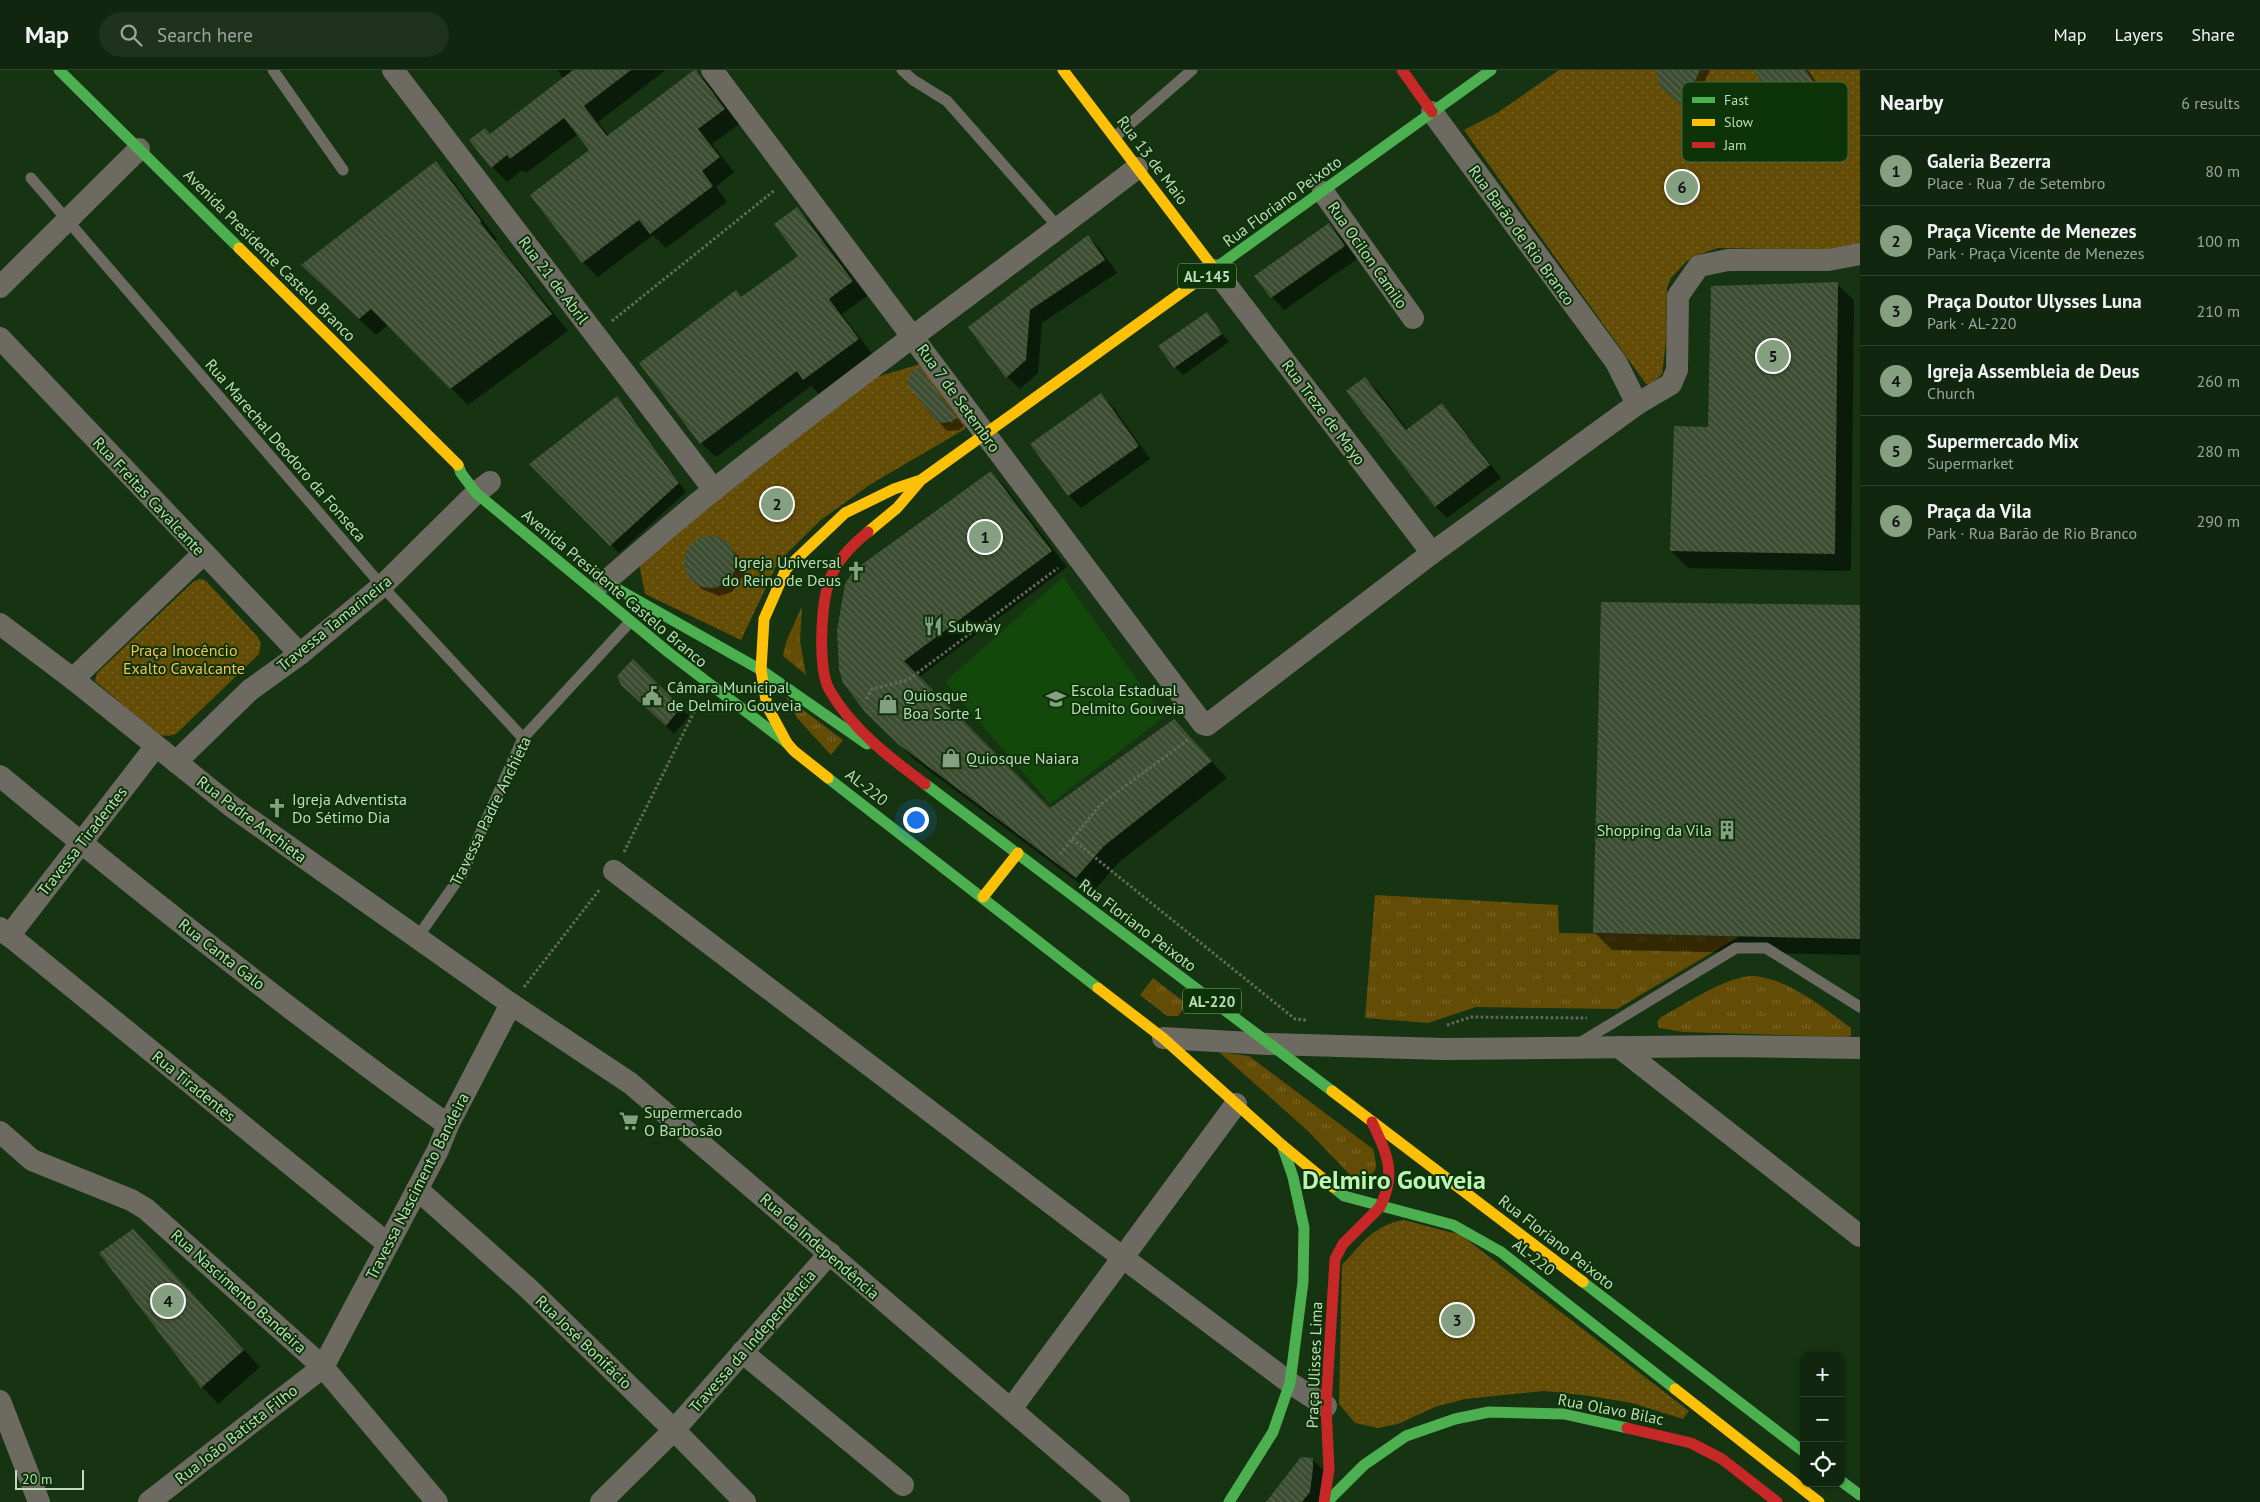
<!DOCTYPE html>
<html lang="en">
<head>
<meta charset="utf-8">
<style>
	body { margin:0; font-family:"PT Sans",sans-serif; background:#1e321c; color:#f1f3f6 }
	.controls { position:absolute; right:15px; bottom:15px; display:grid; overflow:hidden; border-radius:10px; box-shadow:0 1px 4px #0004 }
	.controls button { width:45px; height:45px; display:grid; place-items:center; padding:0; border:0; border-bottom:1px solid #30432e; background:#10260e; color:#f1f3f6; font:25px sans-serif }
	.scale { position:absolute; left:15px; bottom:12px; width:69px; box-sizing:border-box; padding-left:5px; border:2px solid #c0dabc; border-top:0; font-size:14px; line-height:18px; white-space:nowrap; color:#c0dabc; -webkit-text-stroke:4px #0d3408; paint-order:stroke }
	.you { position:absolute; left:915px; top:749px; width:18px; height:18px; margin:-12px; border:4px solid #fff; border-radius:50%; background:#1a73e8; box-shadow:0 0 0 8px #1a73e833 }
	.badge { display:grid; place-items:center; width:32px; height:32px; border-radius:50%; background:#84a080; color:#111; font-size:16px; font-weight:700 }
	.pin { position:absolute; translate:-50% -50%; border:2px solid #fff; box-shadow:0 1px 5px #0006 }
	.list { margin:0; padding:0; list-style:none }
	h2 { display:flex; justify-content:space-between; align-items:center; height:65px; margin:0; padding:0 20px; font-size:21px }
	h2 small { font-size:16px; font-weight:400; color:#9ca59e }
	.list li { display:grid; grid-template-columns:32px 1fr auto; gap:15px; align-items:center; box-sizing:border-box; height:70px; padding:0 20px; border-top:1px solid #30432e }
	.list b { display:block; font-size:19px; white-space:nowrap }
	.list p { margin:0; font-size:16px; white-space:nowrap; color:#9ca59e }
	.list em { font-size:16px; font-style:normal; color:#9ca59e }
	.icon { flex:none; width:28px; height:28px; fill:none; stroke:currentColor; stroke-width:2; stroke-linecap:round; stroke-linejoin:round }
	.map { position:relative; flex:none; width:1860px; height:1432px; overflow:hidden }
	header { display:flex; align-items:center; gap:30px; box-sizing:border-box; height:70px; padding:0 25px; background:#10260e; border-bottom:1px solid #30432e }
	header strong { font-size:24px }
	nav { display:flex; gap:28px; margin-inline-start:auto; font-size:18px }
	.search { width:350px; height:45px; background:#1e321c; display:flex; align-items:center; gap:12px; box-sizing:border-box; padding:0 18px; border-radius:28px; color:#9ca59e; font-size:19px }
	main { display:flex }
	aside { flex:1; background:#10260e }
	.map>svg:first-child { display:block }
	.built { fill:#12490a }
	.grass { fill:url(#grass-tufts) }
	.park { fill:url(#park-dots) }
	.shadow { fill:#0007 }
	.building { fill:url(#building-back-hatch) }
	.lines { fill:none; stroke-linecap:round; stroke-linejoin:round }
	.path { stroke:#68695e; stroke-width:3; stroke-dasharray:2.5 2.5; stroke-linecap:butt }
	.lane { stroke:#6c6a61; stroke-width:11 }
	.street { stroke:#6c6a61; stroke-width:22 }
	.fast { stroke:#4caf50; stroke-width:11 }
	.slow { stroke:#ffc107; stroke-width:11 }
	.jam { stroke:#c62828; stroke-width:11 }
	.labels { text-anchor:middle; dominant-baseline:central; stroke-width:4; stroke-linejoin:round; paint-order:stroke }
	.shield { fill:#0d3408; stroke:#8aa886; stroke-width:1 }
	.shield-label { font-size:15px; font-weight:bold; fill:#c0dabc }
	.street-label { font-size:16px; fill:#c0dabc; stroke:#0d3408 }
	.poi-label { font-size:16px; fill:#c0dabc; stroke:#0d3408; text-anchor:start }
	.park-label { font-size:16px; fill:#f7c054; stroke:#0d3408 }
	.town-label { font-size:26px; font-weight:bold; fill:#bcf4b4; stroke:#0d3408 }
	.key { fill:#0d3408; stroke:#43663e; stroke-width:1 }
	.key-label { font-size:14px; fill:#c0dabc }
</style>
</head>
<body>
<header>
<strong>Map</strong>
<div class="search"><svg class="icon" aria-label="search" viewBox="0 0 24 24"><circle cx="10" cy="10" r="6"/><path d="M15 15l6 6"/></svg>Search here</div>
<nav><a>Map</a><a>Layers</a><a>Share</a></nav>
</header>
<main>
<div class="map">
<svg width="1860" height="1432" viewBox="0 0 1860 1432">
	<defs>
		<pattern id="grass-tufts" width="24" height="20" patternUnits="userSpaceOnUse" patternTransform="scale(1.25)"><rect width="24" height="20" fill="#634c06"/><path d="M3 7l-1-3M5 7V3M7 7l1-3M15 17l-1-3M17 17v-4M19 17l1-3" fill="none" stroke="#786528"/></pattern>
		<pattern id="park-dots" width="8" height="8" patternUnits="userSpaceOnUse" patternTransform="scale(1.25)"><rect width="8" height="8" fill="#634c06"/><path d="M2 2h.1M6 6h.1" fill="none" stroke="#786528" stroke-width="1.8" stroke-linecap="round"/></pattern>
		<pattern id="building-back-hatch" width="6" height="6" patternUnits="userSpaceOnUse" patternTransform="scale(1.25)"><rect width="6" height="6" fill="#3d4d32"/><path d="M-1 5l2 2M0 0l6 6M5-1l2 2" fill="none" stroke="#57664e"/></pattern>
	</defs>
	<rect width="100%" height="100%" fill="#163312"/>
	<polygon class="built" points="1063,507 1164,647 1050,734 945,612"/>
	<g class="grass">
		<polygon points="802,536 800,571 806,605 783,586 786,572"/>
		<polygon points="786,627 843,670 831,685 797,648"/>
		<polygon points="1375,825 1558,835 1559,863 1740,866 1617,939 1476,937 1428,953 1365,948"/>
		<path d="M1755 906C1790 910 1824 938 1851 958V966L1845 967 1684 962 1659 958 1657 952 1661 947C1686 934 1727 905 1755 906Z"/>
		<polygon points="1153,908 1183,931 1185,937 1178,946 1167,946 1140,925"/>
		<path d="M1219 982 1249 986 1373 1079C1377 1098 1380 1102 1360 1110L1351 1106 1309 1062Z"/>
	</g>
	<g class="park">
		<polygon points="1559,0 1860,0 1860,174 1822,180 1718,178 1697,185 1687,191 1671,208 1667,218 1666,272 1662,304 1650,315 1646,314 1464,60 1497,43"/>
		<polygon points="927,292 968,348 965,359 871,414 821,450 778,492 741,570 645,524 639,493 870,309"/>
		<polygon points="200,509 205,510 257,566 261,573 259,584 176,664 169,666 158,665 95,611 97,603 193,512"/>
		<path d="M1404 1150 1461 1165 1689 1341 1683 1349 1632 1333 1590 1326 1544 1321 1465 1329 1435 1337 1398 1354 1378 1358 1355 1353 1339 1334 1342 1195C1362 1174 1373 1155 1404 1150Z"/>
	</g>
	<g class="shadow">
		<polygon points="557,0 666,0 598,52 609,66 695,0 710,15 739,54 712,74 734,102 716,117 727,132 666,178 653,165 598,207 583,192 531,125 590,80 578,64 526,103 522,100 507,112 492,97 491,65 564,9"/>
		<polygon points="1657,0 1710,0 1691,43 1668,23"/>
		<polygon points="1755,0 1808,0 1837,42 1805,65 1792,52"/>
		<polygon points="436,93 452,110 497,169 495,170 568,261 468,335 388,255 376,265 319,212"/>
		<polygon points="796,139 811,153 867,226 842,244 872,284 819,324 811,316 716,387 701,373 736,222 742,228 799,186"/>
		<polygon points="1329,154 1341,167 1357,189 1284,240 1272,227"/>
		<polygon points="1088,166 1100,179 1117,203 1042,253 1038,303 1020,319 1007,307 970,258"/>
		<polygon points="1837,214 1854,230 1851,501 1688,498 1671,481 1709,359"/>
		<polygon points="1206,244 1229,272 1183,305 1175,297"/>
		<polygon points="919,299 964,356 959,360 947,361 939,352"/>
		<polygon points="1365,308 1377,320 1408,360 1442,334 1453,346 1501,408 1447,448 1435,436"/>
		<polygon points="1101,325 1114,338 1150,389 1081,438 1068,425"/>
		<polygon points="617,328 625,336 686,422 619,483 531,394"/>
		<polygon points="991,402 1006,418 1067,497 919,607 1050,740 1189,667 1227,708 1119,792 1092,823 915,690 866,641"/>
		<polygon points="709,467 726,472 744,494 744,504 732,522 719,526 702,519 693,510 685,496 687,484 701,469"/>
		<polygon points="1860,535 1860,885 1612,880 1595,863"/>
		<polygon points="633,591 689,646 674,664 631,623"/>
		<polygon points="150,1178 260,1297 218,1334 202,1317"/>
		<polygon points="1301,1389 1312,1389 1325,1402 1322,1432 1267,1432"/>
	</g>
	<g class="building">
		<polygon points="573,0 631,0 584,36 607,66 694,0 696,0 725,39 698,59 720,87 702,101 713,116 650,164 639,150 582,193 530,125 589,80 564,48 510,89 507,85 491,98 469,70 485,58 490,64"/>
		<polygon points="1656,0 1700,0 1683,37 1660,16"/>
		<polygon points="1753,0 1805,0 1826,29 1791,53"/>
		<polygon points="436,91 481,151 480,152 552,244 450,319 371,239 359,249 301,195"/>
		<polygon points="797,137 853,211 829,229 859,269 803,310 797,301 700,374 639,293 736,220 741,227 798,186 774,154"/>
		<polygon points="1329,153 1345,176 1271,228 1254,206"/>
		<polygon points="1088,165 1105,190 1030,240 1026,290 1006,308 968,257"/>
		<polygon points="1838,212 1835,484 1670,481 1674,356 1708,357 1711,216"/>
		<polygon points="1207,242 1222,264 1174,298 1158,276"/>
		<polygon points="919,297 957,348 951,352 938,353 907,314 911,302"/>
		<polygon points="1365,307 1406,360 1442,333 1490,395 1435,437 1346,321"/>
		<polygon points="1101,323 1139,376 1068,426 1030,374"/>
		<polygon points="617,326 679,413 610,476 529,394"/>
		<polygon points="991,401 1052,481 904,591 1050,738 1174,649 1212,691 1104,776 1076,808 898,674 865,642 843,613 839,599 837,560 845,514 853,501"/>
		<circle cx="710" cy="492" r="26"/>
		<polygon points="1601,532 1860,535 1860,869 1593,863"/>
		<polygon points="633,589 681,637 666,656 621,615 617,606"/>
		<polygon points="133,1159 244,1280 201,1318 99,1183"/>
		<polygon points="1301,1387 1313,1388 1313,1398 1310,1422 1302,1432 1266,1432"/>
	</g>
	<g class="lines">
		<g class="path">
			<polyline points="612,251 775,120"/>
			<polyline points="866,629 872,619 908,610 1058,498"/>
			<polyline points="1072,769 1295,949 1307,950"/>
			<polyline points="624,782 697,636"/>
			<polyline points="1060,784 1101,734 1189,669"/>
			<polyline points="524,917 600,819"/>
			<polyline points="1447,955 1471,947 1587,948"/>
		</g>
		<g class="lane">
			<polyline points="273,0 343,100"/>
			<polyline points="902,0 913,10 947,31 1059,158"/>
			<polyline points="1115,67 1192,0"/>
			<polyline points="31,108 382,516 523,668"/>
			<polyline points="417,868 462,804 523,668 629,553"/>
			<polyline points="1578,974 1736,878 1766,878 1860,937"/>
		</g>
		<g class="street">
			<polyline points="393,0 714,420"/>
			<polyline points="712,0 1203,654 1207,655 1432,483 1637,334 1671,314 1677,300 1678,226 1699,196 1728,190 1828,190 1860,184"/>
			<polyline points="1432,42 1616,292 1637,334"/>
			<polyline points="1323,122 1413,248"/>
			<polyline points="1215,200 1432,483"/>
			<polyline points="0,217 139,79"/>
			<polyline points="0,268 300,584"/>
			<path d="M605 512C641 481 677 449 715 419 853 308 997 206 1137 98"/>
			<polyline points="0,554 73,609 231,736 511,934 630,1013 1119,1432"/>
			<polyline points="73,609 204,483"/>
			<polyline points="176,692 250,620 300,584 382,516 476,423 490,412"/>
			<path d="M0 706C146 827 294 945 448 1055"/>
			<polyline points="614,801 1090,1163 1290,1313 1326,1336"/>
			<polyline points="0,858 388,1174"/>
			<polyline points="9,866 156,676"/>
			<polyline points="1163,968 1268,974 1444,979 1729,976 1860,978"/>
			<polyline points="1619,977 1860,1166"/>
			<polyline points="0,1062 32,1090 131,1130 146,1139 323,1297 437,1432"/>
			<polyline points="417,1119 530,1220 674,1360 745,1432"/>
			<polyline points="742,1282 903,1415"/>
			<polyline points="0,1331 39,1432"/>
			<polyline points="1011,1339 1236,1034"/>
			<polyline points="149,1432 323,1297 438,1080 448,1055 511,934"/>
			<polyline points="601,1432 674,1360 830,1183"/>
		</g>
		<g class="fast">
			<polyline points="59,0 239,178"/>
			<polyline points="1203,207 1491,0"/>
			<polyline points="458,395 461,403 476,423 668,582 787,673"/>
			<polyline points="593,501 605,512 761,600 867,674"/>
			<polyline points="828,708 1098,918"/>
			<polyline points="925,714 1332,1021"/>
			<polyline points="1333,1117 1344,1126 1453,1155 1501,1182 1675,1319"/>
			<polyline points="1583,1212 1804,1382"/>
			<polyline points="1841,1411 1860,1425"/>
			<polyline points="1229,1432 1273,1362 1290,1313 1303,1212 1304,1158 1293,1107 1282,1075"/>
			<polyline points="1327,1432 1364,1395 1406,1366 1455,1349 1489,1342 1564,1344 1627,1358"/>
		</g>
		<g class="slow">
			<polyline points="1063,0 1215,200"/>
			<polyline points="239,178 458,395"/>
			<polyline points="868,462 897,438 921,410 1203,207"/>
			<polyline points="828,708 794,681 787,673 767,636 761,600 764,549 786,499 845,443 894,419 918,411"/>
			<polyline points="983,827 1018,783"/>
			<polyline points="1098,918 1163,968 1282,1075 1333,1117"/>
			<polyline points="1332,1021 1583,1212"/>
			<polyline points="1675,1319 1819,1432"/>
		</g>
		<g class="jam">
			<polyline points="1402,0 1432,42"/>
			<path d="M868 462C853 474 837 490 830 509 821 533 817 599 830 621 853 660 890 688 925 714"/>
			<path d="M1372 1052C1387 1084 1397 1103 1380 1137"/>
			<polyline points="1627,1358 1691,1373 1722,1389 1777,1432"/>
			<polyline points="1324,1432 1329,1399 1326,1336 1335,1189 1343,1174 1380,1137"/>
		</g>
	</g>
	<defs>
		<symbol id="church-bare" viewBox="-9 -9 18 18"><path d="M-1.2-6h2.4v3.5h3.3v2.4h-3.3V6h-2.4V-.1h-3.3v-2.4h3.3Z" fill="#84a080" stroke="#0d3408" stroke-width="2.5" paint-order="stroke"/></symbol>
		<symbol id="restaurant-bare" viewBox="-9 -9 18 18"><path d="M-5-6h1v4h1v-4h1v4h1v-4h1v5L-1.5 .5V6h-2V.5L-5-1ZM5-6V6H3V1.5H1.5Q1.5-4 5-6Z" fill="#84a080" stroke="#0d3408" stroke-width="2.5" paint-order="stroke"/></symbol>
		<symbol id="civic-bare" viewBox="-9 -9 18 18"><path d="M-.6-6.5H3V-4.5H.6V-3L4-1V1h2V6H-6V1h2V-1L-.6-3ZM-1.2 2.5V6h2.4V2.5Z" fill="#84a080" stroke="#0d3408" stroke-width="2.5" paint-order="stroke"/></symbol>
		<symbol id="school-bare" viewBox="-9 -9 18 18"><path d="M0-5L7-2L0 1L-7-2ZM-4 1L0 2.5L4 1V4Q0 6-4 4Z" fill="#84a080" stroke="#0d3408" stroke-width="2.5" paint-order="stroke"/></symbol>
		<symbol id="shop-bare" viewBox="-9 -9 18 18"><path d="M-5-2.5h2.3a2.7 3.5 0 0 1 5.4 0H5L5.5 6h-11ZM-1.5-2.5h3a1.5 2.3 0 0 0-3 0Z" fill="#84a080" stroke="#0d3408" stroke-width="2.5" paint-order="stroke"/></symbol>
		<symbol id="building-bare" viewBox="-9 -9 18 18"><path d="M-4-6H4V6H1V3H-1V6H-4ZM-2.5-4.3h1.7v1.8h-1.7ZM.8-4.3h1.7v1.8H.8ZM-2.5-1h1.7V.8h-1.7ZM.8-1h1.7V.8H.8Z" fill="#84a080" stroke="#0d3408" stroke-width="2.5" paint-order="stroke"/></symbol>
		<symbol id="supermarket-bare" viewBox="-9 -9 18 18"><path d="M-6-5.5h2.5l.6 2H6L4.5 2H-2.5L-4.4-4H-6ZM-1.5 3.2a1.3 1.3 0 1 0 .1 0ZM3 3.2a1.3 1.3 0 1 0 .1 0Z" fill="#84a080" stroke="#0d3408" stroke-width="2.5" paint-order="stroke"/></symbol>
	</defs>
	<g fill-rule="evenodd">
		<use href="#church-bare" x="842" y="487" width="28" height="28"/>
		<use href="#restaurant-bare" x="919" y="542" width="28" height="28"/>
		<use href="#civic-bare" x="638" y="612" width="28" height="28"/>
		<use href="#school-bare" x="1042" y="615" width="28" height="28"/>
		<use href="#shop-bare" x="874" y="620" width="28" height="28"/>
		<use href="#shop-bare" x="937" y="674" width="28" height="28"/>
		<use href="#church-bare" x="263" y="724" width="28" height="28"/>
		<use href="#building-bare" x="1713" y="746" width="28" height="28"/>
		<use href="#supermarket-bare" x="615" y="1037" width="28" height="28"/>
	</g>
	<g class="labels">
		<g class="shield">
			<rect x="1178" y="193.5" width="58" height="25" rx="4"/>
			<rect x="1183" y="918.5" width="58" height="25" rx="4"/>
		</g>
		<g class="shield-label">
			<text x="1207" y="206">AL-145</text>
			<text x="1212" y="931">AL-220</text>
		</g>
		<g class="street-label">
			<text transform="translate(1153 90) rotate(53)">Rua 13 de Maio</text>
			<text transform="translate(1282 131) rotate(-36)">Rua Floriano Peixoto</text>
			<text transform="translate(1522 165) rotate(54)">Rua Barão de Rio Branco</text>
			<text transform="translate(270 185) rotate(45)">Avenida Presidente Castelo Branco</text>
			<text transform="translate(1368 185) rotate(55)">Rua Ocilon Camilo</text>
			<text transform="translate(554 210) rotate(53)">Rua 21 de Abril</text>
			<text transform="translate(959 328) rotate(54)">Rua 7 de Setembro</text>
			<text transform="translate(1324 342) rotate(53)">Rua Treze de Mayo</text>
			<text transform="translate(286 380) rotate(49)">Rua Marechal Deodoro da Fonseca</text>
			<text transform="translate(149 426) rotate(47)">Rua Freitas Cavalcante</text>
			<text transform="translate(615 518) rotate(40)">Avenida Presidente Castelo Branco</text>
			<text transform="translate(334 553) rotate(-39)">Travessa Tamarineira</text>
			<text transform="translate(867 717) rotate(38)">AL-220</text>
			<text transform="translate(490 741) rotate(-64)">Travessa Padre Anchieta</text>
			<text transform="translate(252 749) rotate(37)">Rua Padre Anchieta</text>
			<text transform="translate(82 771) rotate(-52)">Travessa Tiradentes</text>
			<text transform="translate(1138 855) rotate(37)">Rua Floriano Peixoto</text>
			<text transform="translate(222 884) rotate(38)">Rua Canta Galo</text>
			<text transform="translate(194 1016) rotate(39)">Rua Tiradentes</text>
			<text transform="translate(417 1116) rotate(-63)">Travessa Nascimento Bandeira</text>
			<text transform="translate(1557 1172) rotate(38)">Rua Floriano Peixoto</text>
			<text transform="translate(820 1176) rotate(41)">Rua da Independência</text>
			<text transform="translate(1534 1187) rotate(38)">AL-220</text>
			<text transform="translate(239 1221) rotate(42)">Rua Nascimento Bandeira</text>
			<text transform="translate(752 1271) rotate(-49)">Travessa da Independência</text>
			<text transform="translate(584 1272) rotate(44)">Rua José Bonifácio</text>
			<text transform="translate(1314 1295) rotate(-88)">Praça Ulisses Lima</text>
			<text transform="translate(1611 1339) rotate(11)">Rua Olavo Bilac</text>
			<text transform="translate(236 1364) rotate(-38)">Rua João Batista Filho</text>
		</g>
		<g class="poi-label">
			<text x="841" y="492" text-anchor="end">Igreja Universal<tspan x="841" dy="18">do Reino de Deus</tspan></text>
			<text x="948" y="556">Subway</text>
			<text x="667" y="617">Câmara Municipal<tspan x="667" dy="18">de Delmiro Gouveia</tspan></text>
			<text x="1071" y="620">Escola Estadual<tspan x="1071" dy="18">Delmito Gouveia</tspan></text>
			<text x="903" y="625">Quiosque<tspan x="903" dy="18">Boa Sorte 1</tspan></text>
			<text x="966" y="688">Quiosque Naiara</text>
			<text x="292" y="729">Igreja Adventista<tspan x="292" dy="18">Do Sétimo Dia</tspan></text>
			<text x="1712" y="760" text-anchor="end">Shopping da Vila</text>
			<text x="644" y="1042">Supermercado<tspan x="644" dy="18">O Barbosão</tspan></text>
		</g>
		<g class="park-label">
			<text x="184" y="580">Praça Inocêncio<tspan x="184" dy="18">Exalto Cavalcante</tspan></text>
		</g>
		<g class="town-label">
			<text x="1394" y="1109">Delmiro Gouveia</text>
		</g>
	</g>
	<rect x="1682" y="12" width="166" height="80" rx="8" class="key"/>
	<rect x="1692" y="27" width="23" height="6" fill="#4caf50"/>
	<rect x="1692" y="49" width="23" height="7" fill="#ffc107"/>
	<rect x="1692" y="72" width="23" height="6" fill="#c62828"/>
	<g class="key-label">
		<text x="1724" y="35">Fast</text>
		<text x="1724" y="57">Slow</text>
		<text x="1724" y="80">Jam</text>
	</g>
</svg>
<div class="controls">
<button>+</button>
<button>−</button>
<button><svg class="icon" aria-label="locate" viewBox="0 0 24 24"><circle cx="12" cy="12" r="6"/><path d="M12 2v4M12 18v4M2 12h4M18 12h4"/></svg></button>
</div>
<div class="scale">20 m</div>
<div class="you"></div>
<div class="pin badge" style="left:985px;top:467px">1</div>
<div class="pin badge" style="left:777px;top:434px">2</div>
<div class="pin badge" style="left:1457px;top:1250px">3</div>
<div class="pin badge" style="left:168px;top:1231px">4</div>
<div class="pin badge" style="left:1773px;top:286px">5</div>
<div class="pin badge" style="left:1682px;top:117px">6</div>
</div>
<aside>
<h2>Nearby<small>6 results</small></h2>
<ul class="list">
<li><span class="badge">1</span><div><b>Galeria Bezerra</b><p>Place · Rua 7 de Setembro</p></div><em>80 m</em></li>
<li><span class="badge">2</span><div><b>Praça Vicente de Menezes</b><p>Park · Praça Vicente de Menezes</p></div><em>100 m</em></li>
<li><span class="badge">3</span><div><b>Praça Doutor Ulysses Luna</b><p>Park · AL-220</p></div><em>210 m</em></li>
<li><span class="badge">4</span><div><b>Igreja Assembleia de Deus</b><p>Church</p></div><em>260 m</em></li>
<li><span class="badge">5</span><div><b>Supermercado Mix</b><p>Supermarket</p></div><em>280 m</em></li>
<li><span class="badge">6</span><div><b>Praça da Vila</b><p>Park · Rua Barão de Rio Branco</p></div><em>290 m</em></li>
</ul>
</aside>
</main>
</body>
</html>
